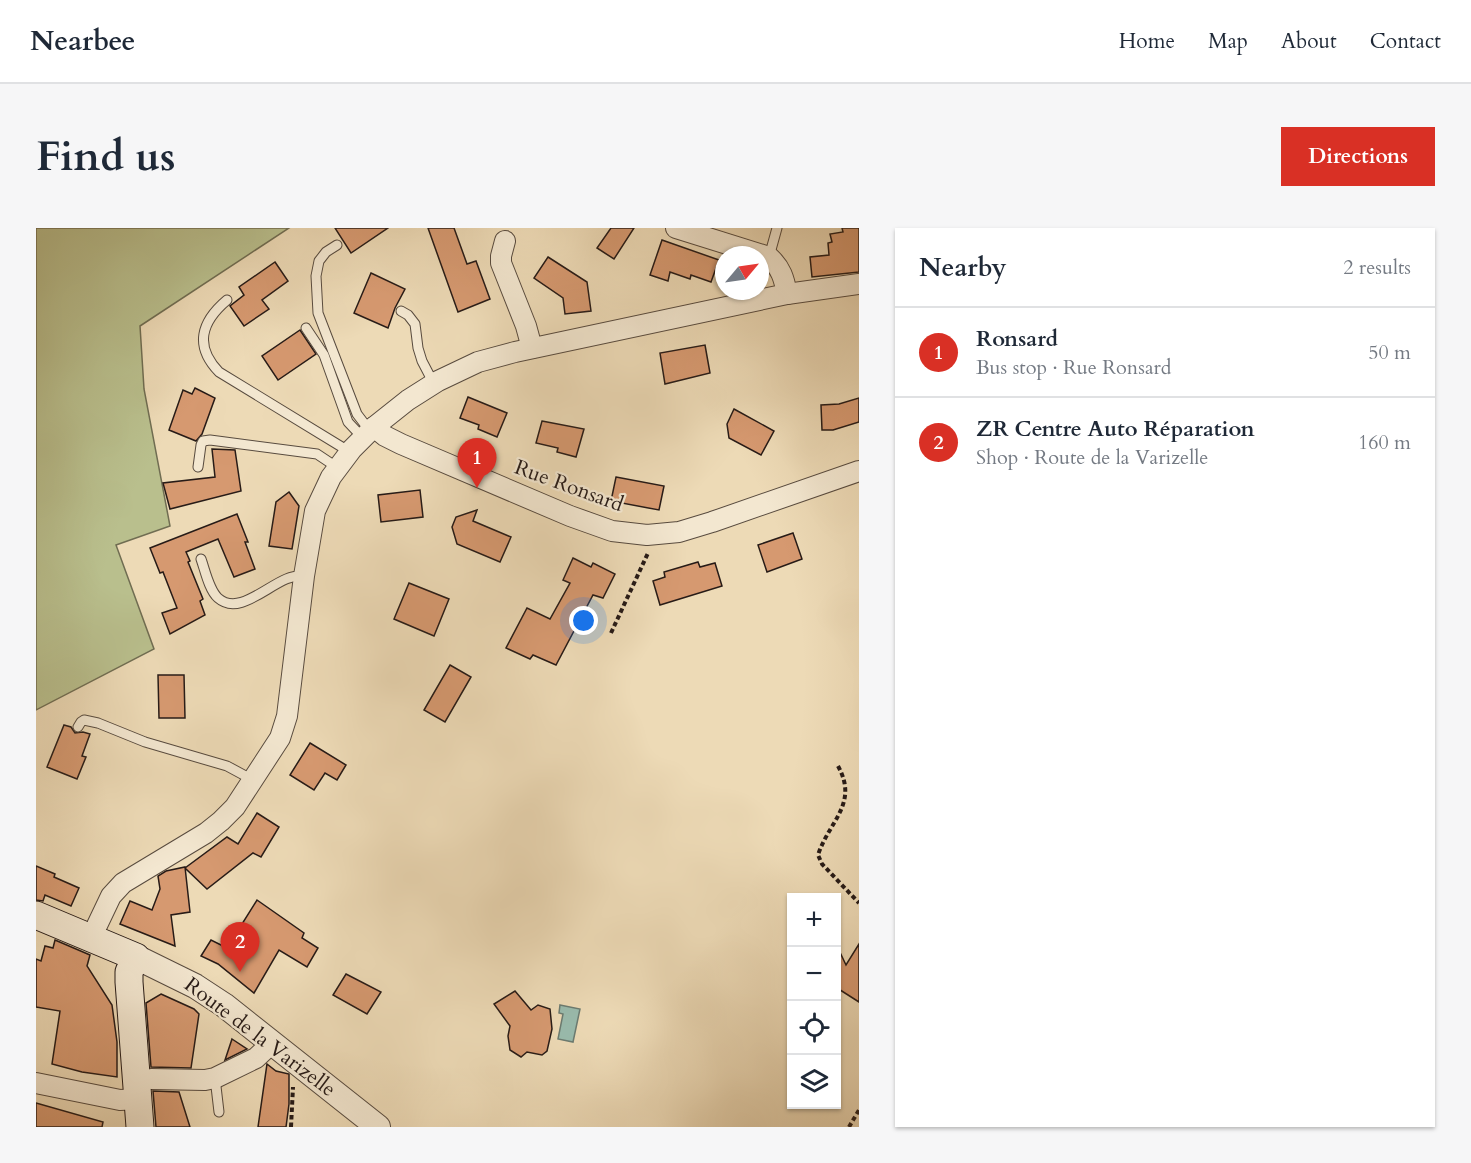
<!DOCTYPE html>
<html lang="en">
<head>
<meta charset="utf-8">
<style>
	body { margin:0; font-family:Cardo,serif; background:#f6f6f7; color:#1f2937 }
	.controls { position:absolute; right:18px; bottom:18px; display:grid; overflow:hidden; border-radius:0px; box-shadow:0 2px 4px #0004 }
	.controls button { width:54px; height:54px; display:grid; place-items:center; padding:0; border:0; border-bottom:2px solid #e0e1e3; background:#fff; color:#1f2937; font:30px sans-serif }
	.compass { position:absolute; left:679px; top:18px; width:54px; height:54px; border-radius:50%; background:#fff; box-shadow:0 2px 4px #0004; rotate:61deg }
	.you { position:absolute; left:548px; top:393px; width:21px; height:21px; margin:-15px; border:4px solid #fff; border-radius:50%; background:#1a73e8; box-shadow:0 0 0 9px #1a73e833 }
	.badge { display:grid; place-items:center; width:39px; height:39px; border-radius:50%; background:#d93025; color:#fff; font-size:20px; font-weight:700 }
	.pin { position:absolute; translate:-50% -50px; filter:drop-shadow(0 2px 3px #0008) }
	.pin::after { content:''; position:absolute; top:32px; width:21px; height:18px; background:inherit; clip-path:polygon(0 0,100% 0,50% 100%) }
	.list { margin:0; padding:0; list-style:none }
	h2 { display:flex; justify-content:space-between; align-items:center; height:78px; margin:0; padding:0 24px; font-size:26px }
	h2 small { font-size:20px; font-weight:400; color:#747a83 }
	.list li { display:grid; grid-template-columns:39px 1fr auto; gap:18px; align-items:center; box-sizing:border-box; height:90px; padding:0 24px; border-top:2px solid #e0e1e3 }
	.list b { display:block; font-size:22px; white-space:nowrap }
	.list p { margin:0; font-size:20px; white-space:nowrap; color:#747a83 }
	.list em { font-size:20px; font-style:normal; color:#747a83 }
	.icon { flex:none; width:33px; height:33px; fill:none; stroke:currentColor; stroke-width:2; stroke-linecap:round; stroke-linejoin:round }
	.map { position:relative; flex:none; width:823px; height:899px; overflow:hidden; border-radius:0px }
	header { display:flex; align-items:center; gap:36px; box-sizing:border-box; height:84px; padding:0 30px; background:#fff; border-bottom:2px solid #e0e1e3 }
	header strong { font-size:28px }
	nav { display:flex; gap:33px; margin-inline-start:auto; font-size:21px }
	.intro { display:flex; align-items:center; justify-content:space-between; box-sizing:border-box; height:144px; padding:0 36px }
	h1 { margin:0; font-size:42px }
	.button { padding:15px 27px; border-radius:0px; background:#d93025; color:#fff; font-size:21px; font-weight:700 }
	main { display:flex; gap:36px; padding:0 36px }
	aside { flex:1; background:#fff; border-radius:0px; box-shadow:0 2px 4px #0004 }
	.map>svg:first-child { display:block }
	.green { fill:#b9bf8d; stroke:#706d52; stroke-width:1.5 }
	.water { fill:#99bbad; stroke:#6b7b71; stroke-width:1.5 }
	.building { fill:#d69970; stroke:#271b17; stroke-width:1.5 }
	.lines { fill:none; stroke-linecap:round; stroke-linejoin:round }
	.service-casing { stroke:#584b3f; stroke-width:11 }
	.minor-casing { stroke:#584b3f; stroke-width:22 }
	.tertiary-casing { stroke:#584b3f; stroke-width:26 }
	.secondary-casing { stroke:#271b17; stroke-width:29 }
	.path { stroke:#271b17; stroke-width:4; stroke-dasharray:4.5 3; stroke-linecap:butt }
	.service { stroke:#f3e7d0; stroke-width:9 }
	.minor { stroke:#f3e7d0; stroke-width:20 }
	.tertiary { stroke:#f3e7d0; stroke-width:24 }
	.secondary { stroke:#f3e7d0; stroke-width:27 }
	.labels { text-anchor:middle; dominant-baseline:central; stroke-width:4.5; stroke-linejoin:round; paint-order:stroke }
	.street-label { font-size:21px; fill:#271b17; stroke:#f3e7d0 }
</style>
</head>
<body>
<header>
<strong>Nearbee</strong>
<nav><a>Home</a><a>Map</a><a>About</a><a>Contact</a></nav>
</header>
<div class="intro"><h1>Find us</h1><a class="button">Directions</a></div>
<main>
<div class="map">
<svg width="823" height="899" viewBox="0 0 823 899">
	<rect width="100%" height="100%" fill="#eddab6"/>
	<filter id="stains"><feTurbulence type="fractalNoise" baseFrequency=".00333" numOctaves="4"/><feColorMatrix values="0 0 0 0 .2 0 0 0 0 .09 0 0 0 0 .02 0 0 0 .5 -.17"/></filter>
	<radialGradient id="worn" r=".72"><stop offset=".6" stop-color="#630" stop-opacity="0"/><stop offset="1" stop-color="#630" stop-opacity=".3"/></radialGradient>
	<polygon class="green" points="0,0 253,0 104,98 108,161 134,298 80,317 118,421 0,482"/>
	<polygon class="water" points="524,777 544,781 537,814 522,811 527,786 523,785"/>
	<g class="building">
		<polygon points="299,0 352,0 315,25"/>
		<polygon points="392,0 418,0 431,36 440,33 454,71 422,84"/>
		<polygon points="575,0 598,0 578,31 561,20"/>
		<polygon points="806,0 823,0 823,44 776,49 774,29 793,27 792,15 796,14 794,6 807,4"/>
		<polygon points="626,12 683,32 675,54 655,47 654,51 634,44 632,53 614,47"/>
		<polygon points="512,29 551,54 555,83 529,86 527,70 498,50"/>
		<polygon points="239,34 252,53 226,72 233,81 208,98 194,78 208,67 203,59"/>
		<polygon points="335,45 369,61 359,80 352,100 318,85"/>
		<polygon points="264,102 280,126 242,152 226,128"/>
		<polygon points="669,117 674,145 629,156 624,125"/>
		<polygon points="159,160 179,170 166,206 160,213 133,202 147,162 156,166"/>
		<polygon points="432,169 471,185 461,209 442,201 443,197 424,190"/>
		<polygon points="823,170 823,194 797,202 786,202 785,177 803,176"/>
		<polygon points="698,181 738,203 725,227 693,210 691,196"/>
		<polygon points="506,193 548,201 540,229 521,224 522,220 500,215"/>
		<polygon points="176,221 199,222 205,263 134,281 127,255 179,249"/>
		<polygon points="580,249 628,258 623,282 575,273"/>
		<polygon points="384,262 387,289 345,294 342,267"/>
		<polygon points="253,264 263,278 256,321 233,318 240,274"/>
		<polygon points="441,282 437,293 475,309 464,334 421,316 416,299 420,289"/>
		<polygon points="201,286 212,314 209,314 219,341 198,349 182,311 150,324 154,333 152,334 167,371 164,373 169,387 134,406 126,385 141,380 127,344 124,345 114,320"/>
		<polygon points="757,305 766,331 731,344 722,317"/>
		<polygon points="537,330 555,339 557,335 579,346 567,370 557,367 520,437 497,427 494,431 470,420 491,380 514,391 534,355 527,352"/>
		<polygon points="662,334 664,339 679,335 686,358 624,377 617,353 629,349 628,344"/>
		<polygon points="373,355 413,371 398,408 358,391"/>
		<polygon points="414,437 435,449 409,494 388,482"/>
		<polygon points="122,447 148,447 149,490 123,490"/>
		<polygon points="28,497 35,499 39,505 47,504 54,506 46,528 50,529 41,551 11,539"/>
		<polygon points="274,515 310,537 301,552 289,545 278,562 254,547"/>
		<polygon points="221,585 243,599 225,629 217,625 171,661 149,640 191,609 202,616"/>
		<polygon points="0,638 19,646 18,649 43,660 35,678 9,667 7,673 0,672"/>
		<polygon points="149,639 154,684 135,687 139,718 84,696 94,673 116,682 124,661 122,648 130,643"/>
		<polygon points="221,672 268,705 266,710 282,720 271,739 243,722 218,765 182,736 165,728 175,712 191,720"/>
		<polygon points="19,712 54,727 51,738 76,777 81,814 81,849 46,844 16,836 24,783 0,779 0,731 5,733 9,718 17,720"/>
		<polygon points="823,716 823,774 801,760 801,718 810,737"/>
		<polygon points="310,746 345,764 331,786 297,767"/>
		<polygon points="479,763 495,782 502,777 514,781 516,801 511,823 506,827 491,824 485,829 474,822 472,808 474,798 458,776"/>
		<polygon points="125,766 158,781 163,786 155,840 115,839 110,775"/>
		<polygon points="196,811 211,821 189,832"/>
		<polygon points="231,836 240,843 253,846 253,876 250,899 222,899"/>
		<polygon points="117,863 143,864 154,899 120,899"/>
		<polygon points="0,875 67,894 66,899 0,899"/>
	</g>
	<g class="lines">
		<defs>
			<g id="service">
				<polyline points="301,17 290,24 283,33 280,48 282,85 321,186 334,203"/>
				<polyline points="733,29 741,0"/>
				<path d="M191 72C165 94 158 118 183 144L314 224"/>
				<polyline points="365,83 372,87 379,96 382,120 386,133 398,156"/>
				<polyline points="270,100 288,127 312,194 327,210"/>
				<polyline points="162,239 165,217 167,213 174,212 281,226 302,240"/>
				<path d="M165 331C169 342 173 362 182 370 207 392 242 343 268 348"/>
				<polyline points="42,499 45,494 48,492 62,495 109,514 191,538 217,552"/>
				<polyline points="179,850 183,884"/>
			</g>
			<g id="minor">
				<path d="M640 0 733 29C745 40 748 50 751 66"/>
				<polyline points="469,13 465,28 465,35 490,98 496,120"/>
				<polyline points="338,199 349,208 365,216 534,288 576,303 611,307 643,304 676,294 823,243"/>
				<polyline points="55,710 75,668 87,655 170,605 185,593 199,579 244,510 251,488 268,348 279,283 295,249 316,221 338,199 372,172 402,153 442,134 479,124 751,66 823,56"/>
				<polyline points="115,851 169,852 179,850 220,830 236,815"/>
				<polyline points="0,855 84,872 102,871"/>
			</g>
			<polyline id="tertiary" points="100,729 159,758 188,777 342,899"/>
			<polyline id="secondary" points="0,687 100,729 93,744 93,754 104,899"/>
		</defs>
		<use href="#service" class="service-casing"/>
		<use href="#minor" class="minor-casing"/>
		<use href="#tertiary" class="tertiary-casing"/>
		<use href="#secondary" class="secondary-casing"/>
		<g class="path">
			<polyline points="575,405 612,325"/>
			<path d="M802 538C823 576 793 593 782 627L786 636 823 675"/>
			<polyline points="255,899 257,859"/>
			<polyline points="813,899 823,882"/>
		</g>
		<use href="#service" class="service"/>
		<use href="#minor" class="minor"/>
		<use href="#tertiary" class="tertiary"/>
		<use href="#secondary" class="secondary"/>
	</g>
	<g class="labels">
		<g class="street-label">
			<text transform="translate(533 258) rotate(20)">Rue Ronsard</text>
			<text transform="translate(224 809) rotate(37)">Route de la Varizelle</text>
		</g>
	</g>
	<rect width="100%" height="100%" filter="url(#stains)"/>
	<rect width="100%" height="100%" fill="url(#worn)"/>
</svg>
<div class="controls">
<button>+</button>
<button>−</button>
<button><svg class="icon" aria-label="locate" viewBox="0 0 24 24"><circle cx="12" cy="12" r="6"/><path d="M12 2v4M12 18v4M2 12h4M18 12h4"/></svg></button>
<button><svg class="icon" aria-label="layers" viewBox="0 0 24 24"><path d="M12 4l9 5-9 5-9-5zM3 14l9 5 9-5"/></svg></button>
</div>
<svg class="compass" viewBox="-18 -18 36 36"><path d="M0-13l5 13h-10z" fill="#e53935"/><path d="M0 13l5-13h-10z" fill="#747a83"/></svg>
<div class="you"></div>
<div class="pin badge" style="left:441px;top:260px">1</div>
<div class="pin badge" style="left:204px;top:744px">2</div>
</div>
<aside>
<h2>Nearby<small>2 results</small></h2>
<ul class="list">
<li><span class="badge">1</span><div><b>Ronsard</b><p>Bus stop · Rue Ronsard</p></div><em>50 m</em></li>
<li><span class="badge">2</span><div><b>ZR Centre Auto Réparation</b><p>Shop · Route de la Varizelle</p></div><em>160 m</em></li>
</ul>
</aside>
</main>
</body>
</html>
